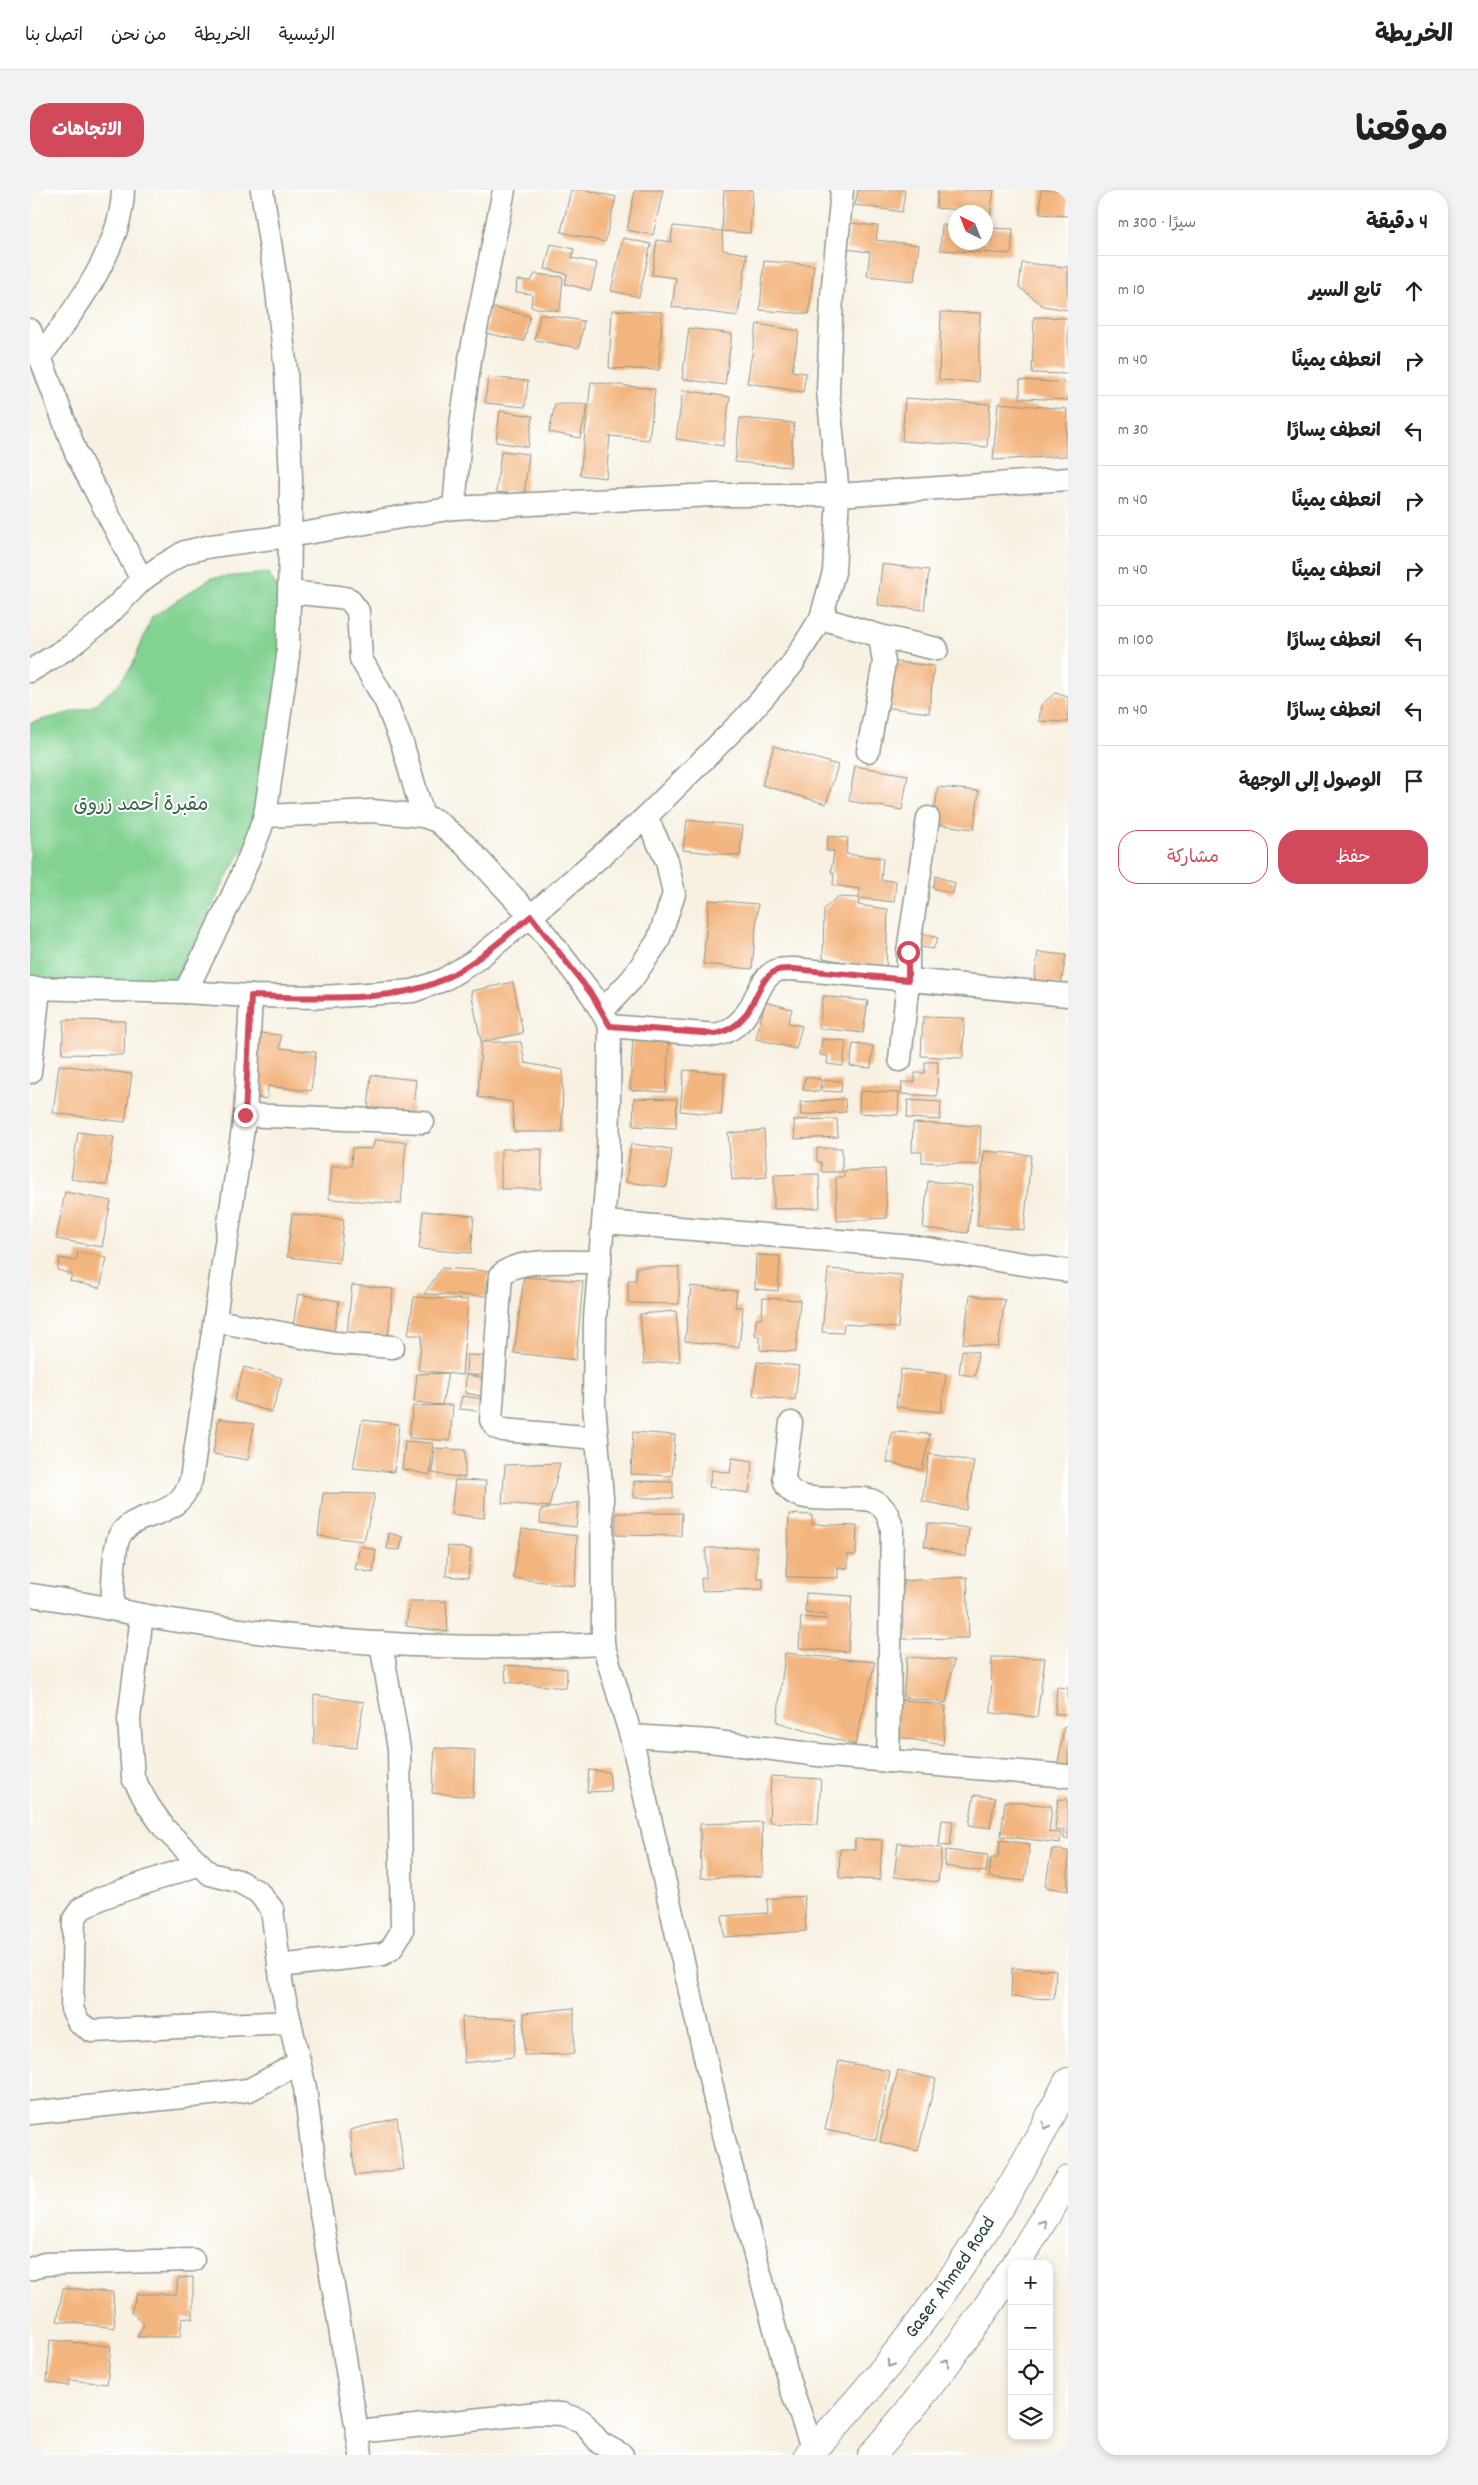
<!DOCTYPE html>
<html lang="ar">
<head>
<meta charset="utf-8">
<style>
	body { margin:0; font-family:Dekko,"Playpen Sans Arabic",sans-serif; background:#f2f2f2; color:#222; direction:rtl }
	.controls { position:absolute; right:15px; bottom:15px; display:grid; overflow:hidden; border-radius:10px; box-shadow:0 2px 8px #0003 }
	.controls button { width:45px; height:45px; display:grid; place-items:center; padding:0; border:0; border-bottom:1px solid #e0e0e0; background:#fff; color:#222; font:25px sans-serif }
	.compass { position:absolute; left:918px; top:15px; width:45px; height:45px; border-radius:50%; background:#fff; box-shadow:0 2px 8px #0003; rotate:317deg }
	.stop { position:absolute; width:15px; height:15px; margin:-11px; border:4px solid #d1495b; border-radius:50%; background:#fff }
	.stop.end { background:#d1495b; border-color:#fff; box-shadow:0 1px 5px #0008 }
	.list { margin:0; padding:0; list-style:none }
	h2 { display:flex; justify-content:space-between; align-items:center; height:65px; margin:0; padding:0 20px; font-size:21px }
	h2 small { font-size:16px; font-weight:400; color:#767676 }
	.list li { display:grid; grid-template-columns:32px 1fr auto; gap:15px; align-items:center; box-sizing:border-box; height:70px; padding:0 20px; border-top:1px solid #e0e0e0 }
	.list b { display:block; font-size:19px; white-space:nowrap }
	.list em { font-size:16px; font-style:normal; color:#767676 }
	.actions { display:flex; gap:10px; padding:15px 20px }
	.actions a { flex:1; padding:11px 0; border:1px solid #d1495b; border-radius:20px; text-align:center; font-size:18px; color:#d1495b }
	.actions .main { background:#d1495b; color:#fff }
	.icon { flex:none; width:28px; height:28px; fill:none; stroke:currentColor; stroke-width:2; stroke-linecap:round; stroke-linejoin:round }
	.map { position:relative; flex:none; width:1038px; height:2265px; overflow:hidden; direction:ltr; border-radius:20px }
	header { display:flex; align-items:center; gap:30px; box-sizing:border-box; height:70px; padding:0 25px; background:#fff; border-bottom:1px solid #e0e0e0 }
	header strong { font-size:24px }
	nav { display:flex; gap:28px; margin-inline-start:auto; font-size:18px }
	.intro { display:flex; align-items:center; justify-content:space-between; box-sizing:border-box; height:120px; padding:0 30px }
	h1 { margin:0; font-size:35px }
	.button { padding:12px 22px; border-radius:20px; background:#d1495b; color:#fff; font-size:18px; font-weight:700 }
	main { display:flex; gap:30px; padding:0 30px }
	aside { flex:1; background:#fff; border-radius:20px; box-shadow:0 2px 8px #0003 }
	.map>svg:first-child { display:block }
	.green { fill:#82d292; stroke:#508863 }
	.building { fill:#f3b57f }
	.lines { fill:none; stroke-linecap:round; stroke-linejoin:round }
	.minor-casing { stroke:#8c978b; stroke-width:25 }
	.major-casing { stroke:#8c978b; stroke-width:30 }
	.minor { stroke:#fff; stroke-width:22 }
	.major { stroke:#fff; stroke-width:28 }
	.oneway { stroke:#8f9e9a }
	.route { stroke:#d1495b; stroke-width:6 }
	.labels { text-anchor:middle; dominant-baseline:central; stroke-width:4; stroke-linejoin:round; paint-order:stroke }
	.park-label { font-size:20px; fill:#38624c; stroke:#fff }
	.street-label { font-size:20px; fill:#1f3d34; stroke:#fff }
</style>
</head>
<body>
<header>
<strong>الخريطة</strong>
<nav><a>الرئيسية</a><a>الخريطة</a><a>من نحن</a><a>اتصل بنا</a></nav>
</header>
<div class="intro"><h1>موقعنا</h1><a class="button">الاتجاهات</a></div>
<main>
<aside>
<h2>4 دقيقة<small>سيرًا · 300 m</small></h2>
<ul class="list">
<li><svg class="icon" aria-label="ahead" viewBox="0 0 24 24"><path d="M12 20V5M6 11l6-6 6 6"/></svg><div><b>تابع السير</b></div><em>10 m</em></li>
<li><svg class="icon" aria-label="right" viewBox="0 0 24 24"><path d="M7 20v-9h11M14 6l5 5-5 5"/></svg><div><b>انعطف يمينًا</b></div><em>40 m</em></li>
<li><svg class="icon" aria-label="left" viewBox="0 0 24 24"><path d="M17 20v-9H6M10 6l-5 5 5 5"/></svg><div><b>انعطف يسارًا</b></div><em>30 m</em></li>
<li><svg class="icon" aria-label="right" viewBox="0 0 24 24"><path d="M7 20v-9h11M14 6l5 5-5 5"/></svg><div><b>انعطف يمينًا</b></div><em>40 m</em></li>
<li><svg class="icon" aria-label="right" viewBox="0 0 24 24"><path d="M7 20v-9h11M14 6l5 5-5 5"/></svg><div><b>انعطف يمينًا</b></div><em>40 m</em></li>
<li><svg class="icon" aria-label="left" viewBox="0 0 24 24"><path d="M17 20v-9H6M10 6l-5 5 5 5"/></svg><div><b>انعطف يسارًا</b></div><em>100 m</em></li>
<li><svg class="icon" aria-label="left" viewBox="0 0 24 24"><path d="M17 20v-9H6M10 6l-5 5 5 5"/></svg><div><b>انعطف يسارًا</b></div><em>40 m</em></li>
<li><svg class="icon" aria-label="arrive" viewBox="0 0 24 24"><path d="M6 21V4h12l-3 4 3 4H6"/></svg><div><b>الوصول إلى الوجهة</b></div></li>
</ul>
<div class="actions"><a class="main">حفظ</a><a>مشاركة</a></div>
</aside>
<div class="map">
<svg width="1038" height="2265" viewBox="0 0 1038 2265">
	<rect width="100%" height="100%" fill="#fff"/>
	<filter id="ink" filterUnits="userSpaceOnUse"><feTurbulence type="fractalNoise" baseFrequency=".02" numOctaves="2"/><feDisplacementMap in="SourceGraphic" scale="10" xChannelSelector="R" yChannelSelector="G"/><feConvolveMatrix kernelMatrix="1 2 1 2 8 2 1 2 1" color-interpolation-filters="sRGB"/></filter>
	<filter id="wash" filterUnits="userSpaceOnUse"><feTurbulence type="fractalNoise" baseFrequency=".0096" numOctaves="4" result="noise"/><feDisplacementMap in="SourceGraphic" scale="20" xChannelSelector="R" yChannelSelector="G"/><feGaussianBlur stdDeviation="1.12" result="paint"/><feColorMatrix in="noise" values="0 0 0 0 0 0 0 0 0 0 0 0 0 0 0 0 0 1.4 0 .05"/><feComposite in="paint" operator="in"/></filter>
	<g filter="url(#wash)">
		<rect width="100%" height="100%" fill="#f8f1e2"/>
		<polygon class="green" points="238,383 248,399 255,437 222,644 190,699 155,778 139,795 0,796 0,533 61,517 86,497 102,476 122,427 181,388"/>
		<g id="blocks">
			<g class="building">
				<polygon points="541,0 556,0 586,7 575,52 531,42"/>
				<polygon points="605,0 633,0 623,45 597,40"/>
				<polygon points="694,0 723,0 720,43 692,41 693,60 717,64 708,126 642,117 646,88 622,85 627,50 641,52 643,36 692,41"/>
				<polygon points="828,0 875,0 872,22 825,15"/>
				<polygon points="908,0 964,0 960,26 956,25 956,22 906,18"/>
				<polygon points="1011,0 1038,0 1038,26 1010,24"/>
				<polygon points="820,33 848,36 846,50 889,55 884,91 837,86 840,62 817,59"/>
				<polygon points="912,35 926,36 926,52 956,52 956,38 983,39 981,64 910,60"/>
				<polygon points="593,48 621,54 609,107 581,101"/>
				<polygon points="521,54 544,59 542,68 567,73 561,100 535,94 537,84 515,79"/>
				<polygon points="734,71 784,75 779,124 730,120"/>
				<polygon points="992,73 1038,77 1038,120 1013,116 989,97"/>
				<polygon points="505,84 533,87 530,121 501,117 502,104 486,102 487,90 501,91"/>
				<polygon points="460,117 500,126 494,151 455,143"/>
				<polygon points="582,120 632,122 629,180 579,178"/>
				<polygon points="911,122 950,123 948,192 909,190"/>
				<polygon points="510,124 554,131 549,158 505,150"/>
				<polygon points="1004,127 1038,128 1038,184 1002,183"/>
				<polygon points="727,134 769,141 762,181 776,183 773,202 717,193"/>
				<polygon points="659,138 702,144 695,195 652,189"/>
				<polygon points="458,187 498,191 495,217 455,213"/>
				<polygon points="990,190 1038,193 1038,210 990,208"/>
				<polygon points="561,192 625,199 619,250 580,246 576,288 550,285"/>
				<polygon points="653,200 700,207 693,256 646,249"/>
				<polygon points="875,208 960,214 957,257 872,251"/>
				<polygon points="968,213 1037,219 1036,266 963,270"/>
				<polygon points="525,214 558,214 550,248 519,242"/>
				<polygon points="470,221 503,226 498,257 466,252"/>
				<polygon points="710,228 764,233 760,277 705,272"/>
				<polygon points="471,261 499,264 494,305 466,302"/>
				<polygon points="852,374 899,380 894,420 848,415"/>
				<polygon points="858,471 904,476 899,523 853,517"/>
				<polygon points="1025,503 1038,507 1038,532 1009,531 1011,515"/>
				<polygon points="744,556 808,575 796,614 732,595"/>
				<polygon points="825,576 878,585 872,620 819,611"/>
				<polygon points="908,597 949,601 944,639 903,634"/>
				<polygon points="657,630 713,636 710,666 653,660"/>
				<polygon points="798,646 818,648 816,664 853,668 851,690 866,691 864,712 829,708 830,699 803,695 804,683 801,683 804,661 796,661"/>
				<polygon points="906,686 925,693 923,704 903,698"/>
				<polygon points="807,707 829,708 828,715 858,719 856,780 793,768 794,719"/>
				<polygon points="679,710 728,714 722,779 673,774"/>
				<polygon points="885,742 908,748 903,759 883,756"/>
				<polygon points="1008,762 1036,765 1031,795 1004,792"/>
				<polygon points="483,792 493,843 451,852 441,801"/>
				<polygon points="793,806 838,811 833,843 789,838"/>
				<polygon points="735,812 762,819 758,833 772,836 766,859 726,849"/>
				<polygon points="893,827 934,828 933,868 891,866"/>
				<polygon points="34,830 95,831 94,865 32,864"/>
				<polygon points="229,843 251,845 250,858 286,862 281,901 238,896 237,909 222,907"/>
				<polygon points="603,849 639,851 636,902 600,900"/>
				<polygon points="792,849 816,851 813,876 797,874 798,866 790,865"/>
				<polygon points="451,852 491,852 495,873 533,880 532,942 484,942 482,912 448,907"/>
				<polygon points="823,854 843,856 841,878 820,876"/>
				<polygon points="895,872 908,872 907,906 871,904 872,892 885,892 885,883 895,883"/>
				<polygon points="29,875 102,884 95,932 23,923"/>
				<polygon points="654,880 695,883 691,925 650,921"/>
				<polygon points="341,885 386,890 382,925 338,921"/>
				<polygon points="775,887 791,889 789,902 773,900"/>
				<polygon points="793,890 812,891 811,902 792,901"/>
				<polygon points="830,901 869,903 868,925 829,923"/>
				<polygon points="604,908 647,909 646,938 603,936"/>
				<polygon points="815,909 816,922 771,925 770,912"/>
				<polygon points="878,910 911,912 910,930 877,928"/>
				<polygon points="807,929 808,947 765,949 764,930"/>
				<polygon points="883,933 951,936 949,975 892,972 892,962 882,962"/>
				<polygon points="734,940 737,987 702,990 698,943"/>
				<polygon points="48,942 84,947 77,995 41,989"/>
				<polygon points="345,950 376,952 371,1014 299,1009 302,976 321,976 322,958 342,959"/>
				<polygon points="601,954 642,959 637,997 596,992"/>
				<polygon points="787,958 812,958 812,982 792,982 791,972 787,972"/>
				<polygon points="471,959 512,959 511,999 471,999"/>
				<polygon points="954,961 1001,965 994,1040 947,1036"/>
				<polygon points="855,979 857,1028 807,1031 806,987 814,987 814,981"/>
				<polygon points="789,984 790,1018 744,1019 744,985"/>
				<polygon points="898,991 943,996 938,1043 893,1038"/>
				<polygon points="35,1002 81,1011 72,1057 26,1049"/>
				<polygon points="393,1021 444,1026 441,1063 389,1059"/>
				<polygon points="262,1024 314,1029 309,1073 257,1067"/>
				<polygon points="48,1062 77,1068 70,1098 40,1091 42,1084 27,1080 30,1068 46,1071"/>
				<polygon points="726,1065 750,1066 748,1101 725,1099"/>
				<polygon points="606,1077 649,1077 649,1114 598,1113 598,1090 606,1090"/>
				<polygon points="412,1078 459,1081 456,1106 394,1104"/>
				<polygon points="798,1079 872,1085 868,1138 814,1134 813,1143 792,1142"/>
				<polygon points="494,1087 553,1091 546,1170 484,1163"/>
				<polygon points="322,1095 363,1099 358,1148 317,1143"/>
				<polygon points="661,1096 707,1101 705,1117 713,1117 709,1157 655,1151"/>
				<polygon points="268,1104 309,1111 303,1148 262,1142"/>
				<polygon points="940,1105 975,1110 968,1157 933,1153"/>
				<polygon points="384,1107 438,1110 432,1185 388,1180 392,1145 378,1145"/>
				<polygon points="733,1108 770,1110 766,1162 730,1160 730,1146 725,1146 726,1128 732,1128"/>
				<polygon points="646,1121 650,1171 614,1174 610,1124"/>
				<polygon points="932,1160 948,1162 945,1186 929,1184"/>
				<polygon points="437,1165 456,1166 452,1185 437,1185 454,1188 451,1206 435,1203"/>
				<polygon points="727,1172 769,1176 765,1210 723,1206"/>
				<polygon points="214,1177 252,1188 242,1222 204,1211"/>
				<polygon points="871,1179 916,1184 911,1222 866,1217"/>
				<polygon points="418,1183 412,1215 384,1212 387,1184"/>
				<polygon points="432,1206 454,1209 451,1221 429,1219"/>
				<polygon points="423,1215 420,1251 379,1248 383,1216"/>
				<polygon points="189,1228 224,1234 218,1270 183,1264"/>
				<polygon points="332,1230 369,1234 364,1282 323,1278"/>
				<polygon points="603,1242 645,1245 642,1286 601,1284"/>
				<polygon points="862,1242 900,1244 892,1280 857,1272"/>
				<polygon points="375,1251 403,1253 400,1285 372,1279"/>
				<polygon points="405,1258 435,1260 435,1288 402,1283"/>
				<polygon points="899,1264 944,1271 936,1320 892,1311"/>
				<polygon points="702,1268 723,1271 719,1303 679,1297 682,1280 700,1283"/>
				<polygon points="530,1273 519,1317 472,1313 475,1275"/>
				<polygon points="425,1290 456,1291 454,1328 421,1324"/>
				<polygon points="604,1291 643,1292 643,1308 604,1308"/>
				<polygon points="293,1303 345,1304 334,1351 288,1346"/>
				<polygon points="549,1312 546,1337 510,1333 511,1320"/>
				<polygon points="586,1323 652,1323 651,1346 586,1345"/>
				<polygon points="759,1324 782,1325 782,1334 827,1336 826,1365 818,1365 818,1378 808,1377 808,1388 756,1387"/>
				<polygon points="898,1333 939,1338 936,1367 894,1356"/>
				<polygon points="492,1339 547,1346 545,1396 483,1388"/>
				<polygon points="359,1343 373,1347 370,1360 357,1359"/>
				<polygon points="330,1356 346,1360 343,1383 325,1379"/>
				<polygon points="418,1356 441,1359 438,1388 416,1386"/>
				<polygon points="727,1357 727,1388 733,1388 733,1399 672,1401 671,1388 676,1388 676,1358"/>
				<polygon points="937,1387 939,1448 870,1449 871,1391"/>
				<polygon points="776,1403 822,1406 818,1462 769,1458 771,1427 796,1429 797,1425 775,1423"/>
				<polygon points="380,1411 416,1411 418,1442 376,1436"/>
				<polygon points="755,1463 845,1472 825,1555 747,1532"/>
				<polygon points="877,1467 924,1470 916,1513 873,1507"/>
				<polygon points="962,1467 1015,1468 1007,1527 961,1523"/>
				<polygon points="475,1475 537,1479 536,1498 476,1492"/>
				<polygon points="1027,1497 1038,1498 1038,1524 1025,1524"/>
				<polygon points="284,1505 334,1512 326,1558 284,1554"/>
				<polygon points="869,1509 916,1516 913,1555 863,1546"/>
				<polygon points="1034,1537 1038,1537 1038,1579 1027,1578"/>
				<polygon points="405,1558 445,1560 443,1607 402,1603"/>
				<polygon points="559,1580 579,1582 581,1601 557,1602"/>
				<polygon points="741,1586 791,1589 788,1634 739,1632"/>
				<polygon points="944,1605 965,1608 960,1638 939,1635"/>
				<polygon points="1028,1609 1038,1610 1038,1649 1034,1649 1034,1641 1025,1640"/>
				<polygon points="975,1611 1022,1616 1019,1642 1031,1643 1030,1653 971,1646"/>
				<polygon points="912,1630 923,1631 920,1656 909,1655"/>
				<polygon points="732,1632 733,1686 671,1688 670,1634"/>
				<polygon points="825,1649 852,1650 850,1690 809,1688 810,1659 825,1659"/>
				<polygon points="970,1650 1000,1654 995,1691 959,1687 961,1668 968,1668"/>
				<polygon points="868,1653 912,1658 908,1692 864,1687"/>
				<polygon points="1022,1659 1038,1661 1038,1701 1015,1697"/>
				<polygon points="916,1660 958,1665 956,1682 914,1676"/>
				<polygon points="774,1706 776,1741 694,1747 692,1726 738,1723 737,1709"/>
				<polygon points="982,1778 1026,1780 1024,1809 981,1807"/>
				<polygon points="544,1818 544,1864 494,1865 494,1823"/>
				<polygon points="432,1827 487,1829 483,1867 434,1873"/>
				<polygon points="809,1871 860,1881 846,1950 795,1940"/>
				<polygon points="868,1880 906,1889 888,1961 850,1952"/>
				<polygon points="367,1928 374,1979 325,1986 320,1940"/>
				<polygon points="163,2087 163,2129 152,2127 150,2147 107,2147 114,2134 101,2122 107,2104 146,2104 148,2088"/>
				<polygon points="33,2098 83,2102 85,2138 27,2131"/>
				<polygon points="20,2150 81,2156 77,2194 40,2190 38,2196 17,2192"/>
			</g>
		</g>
	</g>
	<g filter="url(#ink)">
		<use href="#blocks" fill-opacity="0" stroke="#8c978b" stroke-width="1"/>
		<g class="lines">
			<defs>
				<g id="minor">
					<polyline points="0,140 46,263 112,390"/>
					<path d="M10 167C44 121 92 59 93 0"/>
					<polyline points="424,318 431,236 440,169 474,0"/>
					<polyline points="259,402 309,407 319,409 328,421 331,469 356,512 373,556 393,626"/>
					<polyline points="791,428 850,446 907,459"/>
					<polyline points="0,481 39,457 72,431 112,390 130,377 155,362 181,356 259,346 424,318 683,305 808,305 1038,289"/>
					<polyline points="838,561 854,473 850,446"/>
					<polyline points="235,626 342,621 393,626 407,631 435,655 501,726 562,805 580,836 578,974 565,1128 564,1214 572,1307 573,1454 601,1546 695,1953 760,2195 783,2260"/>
					<polyline points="0,798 155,802 221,806 292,807 383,801 413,790 443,772 501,726 616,627 715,528 761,476 791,428 804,382 808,305 798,200 802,106 812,0"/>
					<path d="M155 802C184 745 214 687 235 626L258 466 261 288 256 181 246 92 232 0"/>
					<polyline points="573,820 602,789 628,751 644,704 637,671 616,627"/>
					<path d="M580 836 686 845C729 834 722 789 748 780 753 779 759 779 764 779L1038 805"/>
					<polyline points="870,870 878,790 878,762 898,628"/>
					<polyline points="0,882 9,799"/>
					<polyline points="215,925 393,932"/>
					<polyline points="575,1032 885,1057 1038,1081"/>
					<polyline points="186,1131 305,1153 363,1157"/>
					<path d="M761 1233 754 1287C758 1322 821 1302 843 1311 855 1316 859 1326 862 1338L858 1571"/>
					<path d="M566 1248 473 1240 467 1238 461 1230 471 1085C487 1067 546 1073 570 1072"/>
					<path d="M0 1405C38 1410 75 1418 112 1425 262 1451 422 1463 573 1454"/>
					<path d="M82 1418C83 1403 83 1356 90 1345 107 1318 147 1333 161 1290L215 925 221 806"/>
					<polyline points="112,1425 99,1529 103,1588 118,1615 135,1639 180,1684 208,1691 228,1702 242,1719 252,1797 275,1898 289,2011 331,2265"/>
					<polyline points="601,1546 680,1551 788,1565 1038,1586"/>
					<polyline points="170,1674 71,1708 51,1719 44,1729 42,1819 49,1833 62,1841 260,1832"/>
					<polyline points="249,1776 353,1764 361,1759 372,1741 369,1559 351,1453"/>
					<polyline points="0,1923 219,1900 269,1873"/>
					<polyline points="0,2079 14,2074 163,2070"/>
					<polyline points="328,2242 507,2223 532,2224 552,2231 570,2253 592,2265"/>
				</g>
				<g id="major">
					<polyline points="986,2074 1038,1990"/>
					<path id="s1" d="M778 2265C884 2154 970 2030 1038 1892"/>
					<path d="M842 2265C893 2207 939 2145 982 2080"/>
				</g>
			</defs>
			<use href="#minor" class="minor-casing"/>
			<use href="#major" class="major-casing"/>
			<use href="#minor" class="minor"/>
			<use href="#major" class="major"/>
		</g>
		<defs><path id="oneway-chevron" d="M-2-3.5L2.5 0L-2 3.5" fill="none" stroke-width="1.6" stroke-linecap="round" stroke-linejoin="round" transform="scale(1.25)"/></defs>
		<g class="oneway">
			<use href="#oneway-chevron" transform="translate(1016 1936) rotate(117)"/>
			<use href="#oneway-chevron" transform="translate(1013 2033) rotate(-57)"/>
			<use href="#oneway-chevron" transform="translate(916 2172) rotate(-52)"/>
			<use href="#oneway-chevron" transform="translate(860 2174) rotate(126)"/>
		</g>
	</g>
	<g class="lines" filter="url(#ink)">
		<path class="route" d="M215 925 221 806C276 807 365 814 414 789 446 773 473 749 501 726L562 805 580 836 686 844C729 834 722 789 748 780 753 779 759 779 764 779L878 790V762"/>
	</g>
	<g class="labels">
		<g class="park-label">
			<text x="111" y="616">مقبرة أحمد زروق</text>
		</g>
		<g class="street-label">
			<text stroke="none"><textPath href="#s1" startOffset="228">Gaser Ahmed Road</textPath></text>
		</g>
	</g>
</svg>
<div class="controls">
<button>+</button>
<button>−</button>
<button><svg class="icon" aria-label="locate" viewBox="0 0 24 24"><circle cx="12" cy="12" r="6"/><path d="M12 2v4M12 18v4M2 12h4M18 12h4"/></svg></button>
<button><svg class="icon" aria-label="layers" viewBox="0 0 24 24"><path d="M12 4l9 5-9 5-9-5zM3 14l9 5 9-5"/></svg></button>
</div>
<svg class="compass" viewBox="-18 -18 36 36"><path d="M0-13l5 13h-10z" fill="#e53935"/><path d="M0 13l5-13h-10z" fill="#767676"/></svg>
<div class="stop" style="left:878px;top:762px"></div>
<div class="stop end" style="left:215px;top:925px"></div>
</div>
</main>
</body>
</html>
